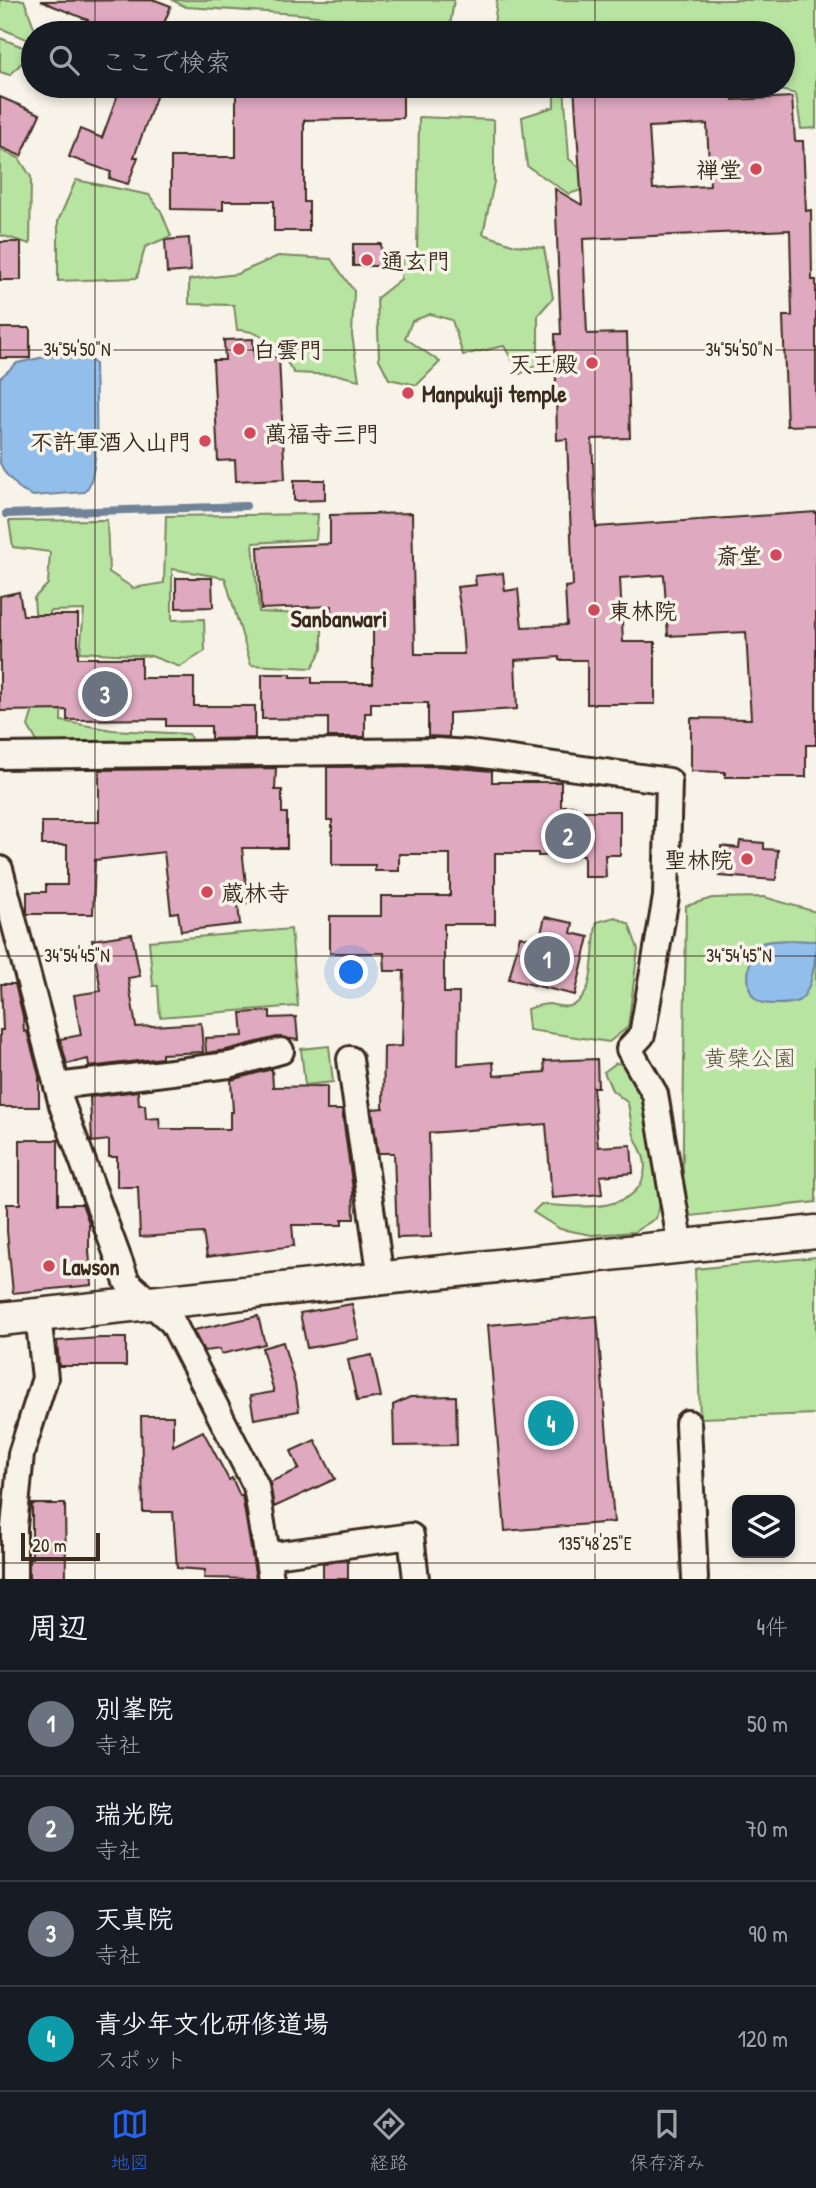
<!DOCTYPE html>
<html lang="ja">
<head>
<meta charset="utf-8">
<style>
	body { margin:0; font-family:"Patrick Hand","Klee One",sans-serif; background:#242831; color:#f1f3f6 }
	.controls { position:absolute; right:21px; bottom:21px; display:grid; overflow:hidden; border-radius:14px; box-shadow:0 4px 10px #0003 }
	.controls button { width:63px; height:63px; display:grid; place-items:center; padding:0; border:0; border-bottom:2px solid #363941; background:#171b24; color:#f1f3f6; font:35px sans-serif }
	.scale { position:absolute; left:21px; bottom:18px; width:79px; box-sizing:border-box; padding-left:7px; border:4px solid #3b2a1e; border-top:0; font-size:19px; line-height:24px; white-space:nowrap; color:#3b2a1e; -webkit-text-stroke:5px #f7f3e8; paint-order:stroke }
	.you { position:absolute; left:352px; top:973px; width:24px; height:24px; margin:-18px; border:5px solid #fff; border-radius:50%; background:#1a73e8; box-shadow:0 0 0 10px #1a73e833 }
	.badge { display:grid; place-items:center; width:46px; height:46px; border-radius:50%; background:#2563eb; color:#fff; font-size:23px; font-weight:700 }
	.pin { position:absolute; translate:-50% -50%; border:4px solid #fff; box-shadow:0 2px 7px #0006 }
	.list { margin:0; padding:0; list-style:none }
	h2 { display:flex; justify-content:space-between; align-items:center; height:91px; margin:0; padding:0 28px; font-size:30px }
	h2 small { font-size:23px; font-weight:400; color:#9ea1a6 }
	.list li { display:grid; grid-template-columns:46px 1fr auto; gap:21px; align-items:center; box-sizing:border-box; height:105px; padding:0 28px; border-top:2px solid #363941 }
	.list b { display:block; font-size:26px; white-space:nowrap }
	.list p { margin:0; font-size:23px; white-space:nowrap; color:#9ea1a6 }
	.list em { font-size:23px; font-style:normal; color:#9ea1a6 }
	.icon { flex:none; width:38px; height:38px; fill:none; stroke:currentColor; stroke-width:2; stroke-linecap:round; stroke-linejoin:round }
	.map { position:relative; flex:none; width:816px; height:1579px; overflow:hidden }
	.search { position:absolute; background:#171b24; box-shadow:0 4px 10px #0003; left:21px; right:21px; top:21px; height:77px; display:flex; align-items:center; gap:18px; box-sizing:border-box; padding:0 24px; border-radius:38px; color:#9ea1a6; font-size:26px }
	.sheet { height:511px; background:#171b24 }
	nav { display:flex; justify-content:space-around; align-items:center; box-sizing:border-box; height:98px; border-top:2px solid #363941; background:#171b24; font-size:19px; color:#9ea1a6 }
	nav a { display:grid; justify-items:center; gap:4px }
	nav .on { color:#2563eb }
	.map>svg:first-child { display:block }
	.green { fill:#b8e4a2; stroke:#7a8760; stroke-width:2 }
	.water { fill:#91beeb; stroke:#6f8399; stroke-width:2 }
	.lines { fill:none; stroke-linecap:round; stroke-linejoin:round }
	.stream { stroke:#6f8399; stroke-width:8 }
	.building { fill:#dfa9c0; stroke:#3b2a1e; stroke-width:2; fill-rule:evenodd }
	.minor-casing { stroke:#3b2a1e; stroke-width:30 }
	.tertiary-casing { stroke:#3b2a1e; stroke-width:37 }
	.minor { stroke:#f7f3e8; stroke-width:24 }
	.tertiary { stroke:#f7f3e8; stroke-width:32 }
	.ticks { fill:none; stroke:#3b2a1e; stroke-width:2; stroke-opacity:0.45 }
	.poi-dot { fill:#d1495b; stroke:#f7f3e8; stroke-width:2.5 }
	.labels { text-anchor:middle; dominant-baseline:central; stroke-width:7; stroke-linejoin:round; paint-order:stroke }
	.poi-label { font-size:23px; font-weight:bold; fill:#3b2a1e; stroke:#f7f3e8; text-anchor:start }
	.park-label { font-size:23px; fill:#5a583f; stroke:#f7f3e8 }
	.neighbourhood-label { font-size:24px; font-weight:bold; fill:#3b2a1e; stroke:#f7f3e8 }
	.ticks-label { font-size:18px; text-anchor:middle; fill:#3b2a1e; stroke:#f7f3e8; stroke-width:7; stroke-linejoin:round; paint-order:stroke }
</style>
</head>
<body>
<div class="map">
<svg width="816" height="1579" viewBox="0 0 816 1579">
	<rect width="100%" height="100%" fill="#f7f3e8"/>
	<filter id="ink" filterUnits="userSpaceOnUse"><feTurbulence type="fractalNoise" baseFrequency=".0143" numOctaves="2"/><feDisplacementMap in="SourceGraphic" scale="14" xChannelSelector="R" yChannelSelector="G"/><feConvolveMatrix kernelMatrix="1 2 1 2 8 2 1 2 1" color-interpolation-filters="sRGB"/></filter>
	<g filter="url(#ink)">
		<g class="green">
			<polygon points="0,0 24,0 35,30 31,41 0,28"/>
			<polygon points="172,0 454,0 449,33 394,33 381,23 298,14 186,7"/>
			<polygon points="497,0 816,0 816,128 801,129 796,94 765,86 783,86 783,33 493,33"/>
			<polygon points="0,38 33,51 10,75 0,72"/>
			<polygon points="554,86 564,86 569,159 600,184 569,194 527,166 522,117 554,107"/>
			<polygon points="419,117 494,120 494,182 483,234 515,245 544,248 553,298 538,315 538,365 520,374 504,346 463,355 452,320 430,314 412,321 405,338 440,362 417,385 389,379 379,359 377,298 401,279 402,259 417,253"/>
			<polygon points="0,150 19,158 31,177 30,244 0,235"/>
			<polygon points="76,180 149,195 161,211 171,236 145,247 137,278 58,281 58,221"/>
			<path d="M278 256 331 259 354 291 352 335 359 380 338 375 294 373C280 351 265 330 237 330L234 305 189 304V280L237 274Z"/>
			<path d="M318 514 316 539 253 543 259 612 322 615V649L312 668 251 665 225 578 172 569V620L204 619 205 651 180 667 151 656 80 652 84 610 50 611 53 648 63 650 61 721 112 730 189 734 193 744 40 747 28 726C43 685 37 642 34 598L48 584 50 552 13 547 9 521 107 520 109 572 133 588 164 583 166 516Z"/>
			<polygon points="764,897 816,912 816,1202 682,1217 686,906 712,898"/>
			<path d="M615 917 629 924 638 949 628 1027 609 1042 529 1030 527 1009C534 1007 542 1004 549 1004 556 1005 563 1008 570 1006 599 998 590 945 597 922Z"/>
			<polygon points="291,929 298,1006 160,1017 158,986 153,986 149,941"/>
			<polygon points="329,1046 333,1082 305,1085 301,1049"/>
			<path d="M616 1063 632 1065 642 1083 664 1190 656 1218 634 1232 592 1235 560 1229 533 1212 541 1204C573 1207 644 1216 645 1166 645 1154 638 1146 634 1135 631 1125 630 1113 628 1103L612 1090 604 1072Z"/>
			<polygon points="816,1257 816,1414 700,1418 695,1269"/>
		</g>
		<g class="water">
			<path d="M49 356C64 355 85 352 95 364 95 392 102 474 85 492L33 496 22 491 5 473 0 463V378L17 363Z"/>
			<path d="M816 941C816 956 813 993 798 1001 792 1004 784 1004 777 1004 768 1004 759 1004 753 996 744 985 748 949 762 943 777 938 800 941 816 941Z"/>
		</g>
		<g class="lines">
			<polyline class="stream" points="6,514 246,506"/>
		</g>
		<g class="building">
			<polygon points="155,0 171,6 160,33 82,33 88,20 41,1"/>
			<polygon points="121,86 160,86 134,157 138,157 128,184 109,178 111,172 69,157 80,129 102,138"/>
			<polygon points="236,86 403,86 403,118 304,120 304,202 309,202 309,231 274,231 274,201 223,201 223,210 171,209 171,157 236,157"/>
			<path d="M574 86H732L733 100 792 97 795 141H803L806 211 811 210 812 280H816V425L787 426 783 316H792L790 230 583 239 587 334 627 333 630 438 592 439 596 527 816 512V745H806V777H725V772L691 771V718L751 719 746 632 668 636 664 575 620 578 623 642H655V704H587V660H559V657L515 660 517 709 449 713V737L428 736V703H371V713H365V737H328V718L262 719V674H291V677H312V683H373V619H332V606L261 609 258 547 330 544V515L412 513 415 654H464L461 612 457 587 476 585 475 576 503 573 505 591 518 589 522 627 567 625 565 587 573 586 567 439 557 440 555 334H561L555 189 582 205ZM707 124 710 186 653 189 649 127Z"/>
			<polygon points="0,97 40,114 21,156 0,147"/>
			<polygon points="189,238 191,271 167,273 165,240"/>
			<rect x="0" y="242" width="21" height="38"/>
			<polygon points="353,244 381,244 382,266 353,266"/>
			<rect x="0" y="328" width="30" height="30"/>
			<polygon points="253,339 254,358 279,357 285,479 236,481 235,460 218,461 213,360 225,360 224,340"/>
			<polygon points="294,480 325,480 325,500 294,501"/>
			<polygon points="176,578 212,578 213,607 176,608"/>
			<polygon points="19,592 23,615 78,615 78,658 141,658 141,678 194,678 194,706 255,706 255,738 211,739 211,726 166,726 166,719 67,720 67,710 0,711 0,596"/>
			<polygon points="437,766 492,771 492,782 561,782 561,806 575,806 575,811 620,811 620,855 605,855 606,877 584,877 584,855 538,856 538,853 495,853 495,924 444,924 444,993 459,993 458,1065 493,1062 494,1076 545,1072 544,1061 597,1059 598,1087 593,1087 598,1147 631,1145 633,1173 600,1176 602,1194 552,1198 546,1124 429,1133 431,1237 397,1238 394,1153 378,1153 372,1109 383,1108 384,1047 402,1046 404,971 385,971 384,953 330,953 330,916 381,916 381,896 450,896 450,854 399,854 399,871 375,871 375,865 332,865 332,820 327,820 327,767"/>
			<polygon points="276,768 275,790 282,790 282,813 287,813 287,848 242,848 248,903 238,905 240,924 181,931 178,912 171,913 164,852 95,860 93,914 27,914 27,892 46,892 46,885 67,885 67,845 42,845 42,822 99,822 99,770"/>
			<polygon points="740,841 764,843 764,849 778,850 776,880 719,876 721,846 739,848"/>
			<polygon points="545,917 573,923 571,933 589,937 575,995 509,979 520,936 539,941"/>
			<polygon points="132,934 140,976 128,978 136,1027 201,1023 203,1052 162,1054 162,1058 89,1067 88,1059 67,1064 60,1039 81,1035 74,995 101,991 92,940"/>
			<polygon points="1,984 15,984 23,1016 24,1032 27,1031 39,1076 39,1107 0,1107 0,1030 3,1030"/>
			<polygon points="270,1011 270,1018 296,1017 298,1040 277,1037 226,1050 206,1053 205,1038 243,1036 241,1013"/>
			<polygon points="272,1069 273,1087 327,1086 327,1110 342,1110 353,1190 354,1219 342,1219 342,1225 292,1225 294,1246 207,1257 203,1233 140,1237 138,1187 117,1187 117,1157 109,1157 109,1140 92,1142 90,1097 138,1091 139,1105 145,1105 146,1119 159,1118 160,1129 230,1129 230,1112 233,1112 231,1080"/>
			<polygon points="20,1140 58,1140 58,1204 82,1204 89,1223 89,1251 92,1285 13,1293 7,1231 7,1204 20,1204"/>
			<polygon points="352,1304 359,1339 307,1348 300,1313"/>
			<polygon points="258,1316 265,1344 221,1354 220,1349 204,1351 194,1332 194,1330"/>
			<polygon points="597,1316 614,1522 505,1531 488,1325"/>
			<polygon points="100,1338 126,1338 126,1366 59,1366 57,1341"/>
			<polygon points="283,1342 295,1384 299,1411 254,1419 250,1396 274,1392 262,1348"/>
			<polygon points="372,1355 381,1397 357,1401 348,1360"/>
			<polygon points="456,1396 457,1445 394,1446 393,1405 410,1397"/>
			<polygon points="141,1416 173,1416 173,1446 203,1431 229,1480 232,1478 240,1496 242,1495 256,1579 204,1578 205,1570 177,1568 173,1512 143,1512"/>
			<polygon points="315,1440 335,1479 274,1507 270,1482 299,1469 291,1451"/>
			<polygon points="32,1504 65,1504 66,1579 29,1579 29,1558 32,1558"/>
			<polygon points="348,1560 348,1579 323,1579 323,1563"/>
		</g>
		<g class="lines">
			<defs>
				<g id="minor">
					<polyline points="0,756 437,751 469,753 669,781 666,897 642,1035 629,1049 655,1094 681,1247"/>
					<polyline points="0,869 62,1105 127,1282 173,1323 256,1486 271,1579"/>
					<polyline points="350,1059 381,1279"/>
					<polyline points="57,1086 229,1065 281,1051"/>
					<polyline points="688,1423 695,1579"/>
					<polyline points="267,1556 411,1536 416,1579"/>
					<polyline points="14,1579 14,1527 21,1454 45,1378 38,1315"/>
				</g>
				<polyline id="tertiary" points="0,1319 816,1232"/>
			</defs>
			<use href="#minor" class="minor-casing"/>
			<use href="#tertiary" class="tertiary-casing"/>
			<use href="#minor" class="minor"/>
			<use href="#tertiary" class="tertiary"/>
		</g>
	</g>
	<path class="ticks" d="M95 0V33M595 0V33M95 86V1579M595 86V1579M0 350H816M0 956H816M0 1563H816"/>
	<g class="poi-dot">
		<circle cx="756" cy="169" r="7"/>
		<circle cx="367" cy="260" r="7"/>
		<circle cx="239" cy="349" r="7"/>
		<circle cx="592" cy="363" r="7"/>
		<circle cx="408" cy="393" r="7"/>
		<circle cx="250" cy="433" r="7"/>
		<circle cx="205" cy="441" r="7"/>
		<circle cx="776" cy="555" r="7"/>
		<circle cx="594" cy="610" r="7"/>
		<circle cx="747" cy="859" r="7"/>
		<circle cx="207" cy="892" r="7"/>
		<circle cx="49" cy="1266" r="7"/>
	</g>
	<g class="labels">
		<g class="poi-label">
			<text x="742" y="169" text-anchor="end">禅堂</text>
			<text x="381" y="260">通玄門</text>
			<text x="253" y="349">白雲門</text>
			<text x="578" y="363" text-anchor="end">天王殿</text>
			<text x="422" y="393">Manpukuji temple</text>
			<text x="264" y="433">萬福寺三門</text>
			<text x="191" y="441" text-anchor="end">不許軍酒入山門</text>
			<text x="762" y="555" text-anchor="end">斎堂</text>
			<text x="608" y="610">東林院</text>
			<text x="733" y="859" text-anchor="end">聖林院</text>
			<text x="221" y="892">蔵林寺</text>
			<text x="63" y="1266">Lawson</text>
		</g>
		<g class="park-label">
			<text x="750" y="1057">黄檗公園</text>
		</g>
		<g class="neighbourhood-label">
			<text x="339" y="618">Sanbanwari</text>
		</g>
	</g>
	<g class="ticks-label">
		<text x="77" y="356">34°54'50"N</text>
		<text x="739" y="356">34°54'50"N</text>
		<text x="77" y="962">34°54'45"N</text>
		<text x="739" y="962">34°54'45"N</text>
		<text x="595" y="1550">135°48'25"E</text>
	</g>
</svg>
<div class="controls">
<button><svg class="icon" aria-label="layers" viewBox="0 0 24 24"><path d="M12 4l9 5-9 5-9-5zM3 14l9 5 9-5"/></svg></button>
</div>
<div class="scale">20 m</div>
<div class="you"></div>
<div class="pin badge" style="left:547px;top:959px;background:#6b7280">1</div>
<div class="pin badge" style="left:568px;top:836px;background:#6b7280">2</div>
<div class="pin badge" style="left:105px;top:694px;background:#6b7280">3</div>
<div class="pin badge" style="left:551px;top:1423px;background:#0f9aa8">4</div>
<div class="search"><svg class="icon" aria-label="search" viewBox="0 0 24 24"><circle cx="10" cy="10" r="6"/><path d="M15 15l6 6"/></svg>ここで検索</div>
</div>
<section class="sheet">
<h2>周辺<small>4件</small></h2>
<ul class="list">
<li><span class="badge" style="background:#6b7280">1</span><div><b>別峯院</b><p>寺社</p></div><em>50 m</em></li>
<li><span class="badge" style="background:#6b7280">2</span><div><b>瑞光院</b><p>寺社</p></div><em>70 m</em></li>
<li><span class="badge" style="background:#6b7280">3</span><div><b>天真院</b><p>寺社</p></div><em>90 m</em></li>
<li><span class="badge" style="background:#0f9aa8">4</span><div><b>青少年文化研修道場</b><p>スポット</p></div><em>120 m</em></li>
</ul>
</section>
<nav>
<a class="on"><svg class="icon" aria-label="map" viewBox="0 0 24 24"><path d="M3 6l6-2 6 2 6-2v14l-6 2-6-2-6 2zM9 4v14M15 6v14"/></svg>地図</a>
<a><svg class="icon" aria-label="directions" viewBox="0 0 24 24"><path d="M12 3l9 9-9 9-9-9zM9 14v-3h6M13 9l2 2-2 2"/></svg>経路</a>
<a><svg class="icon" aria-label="saved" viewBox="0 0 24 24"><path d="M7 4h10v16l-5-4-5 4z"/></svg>保存済み</a>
</nav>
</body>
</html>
